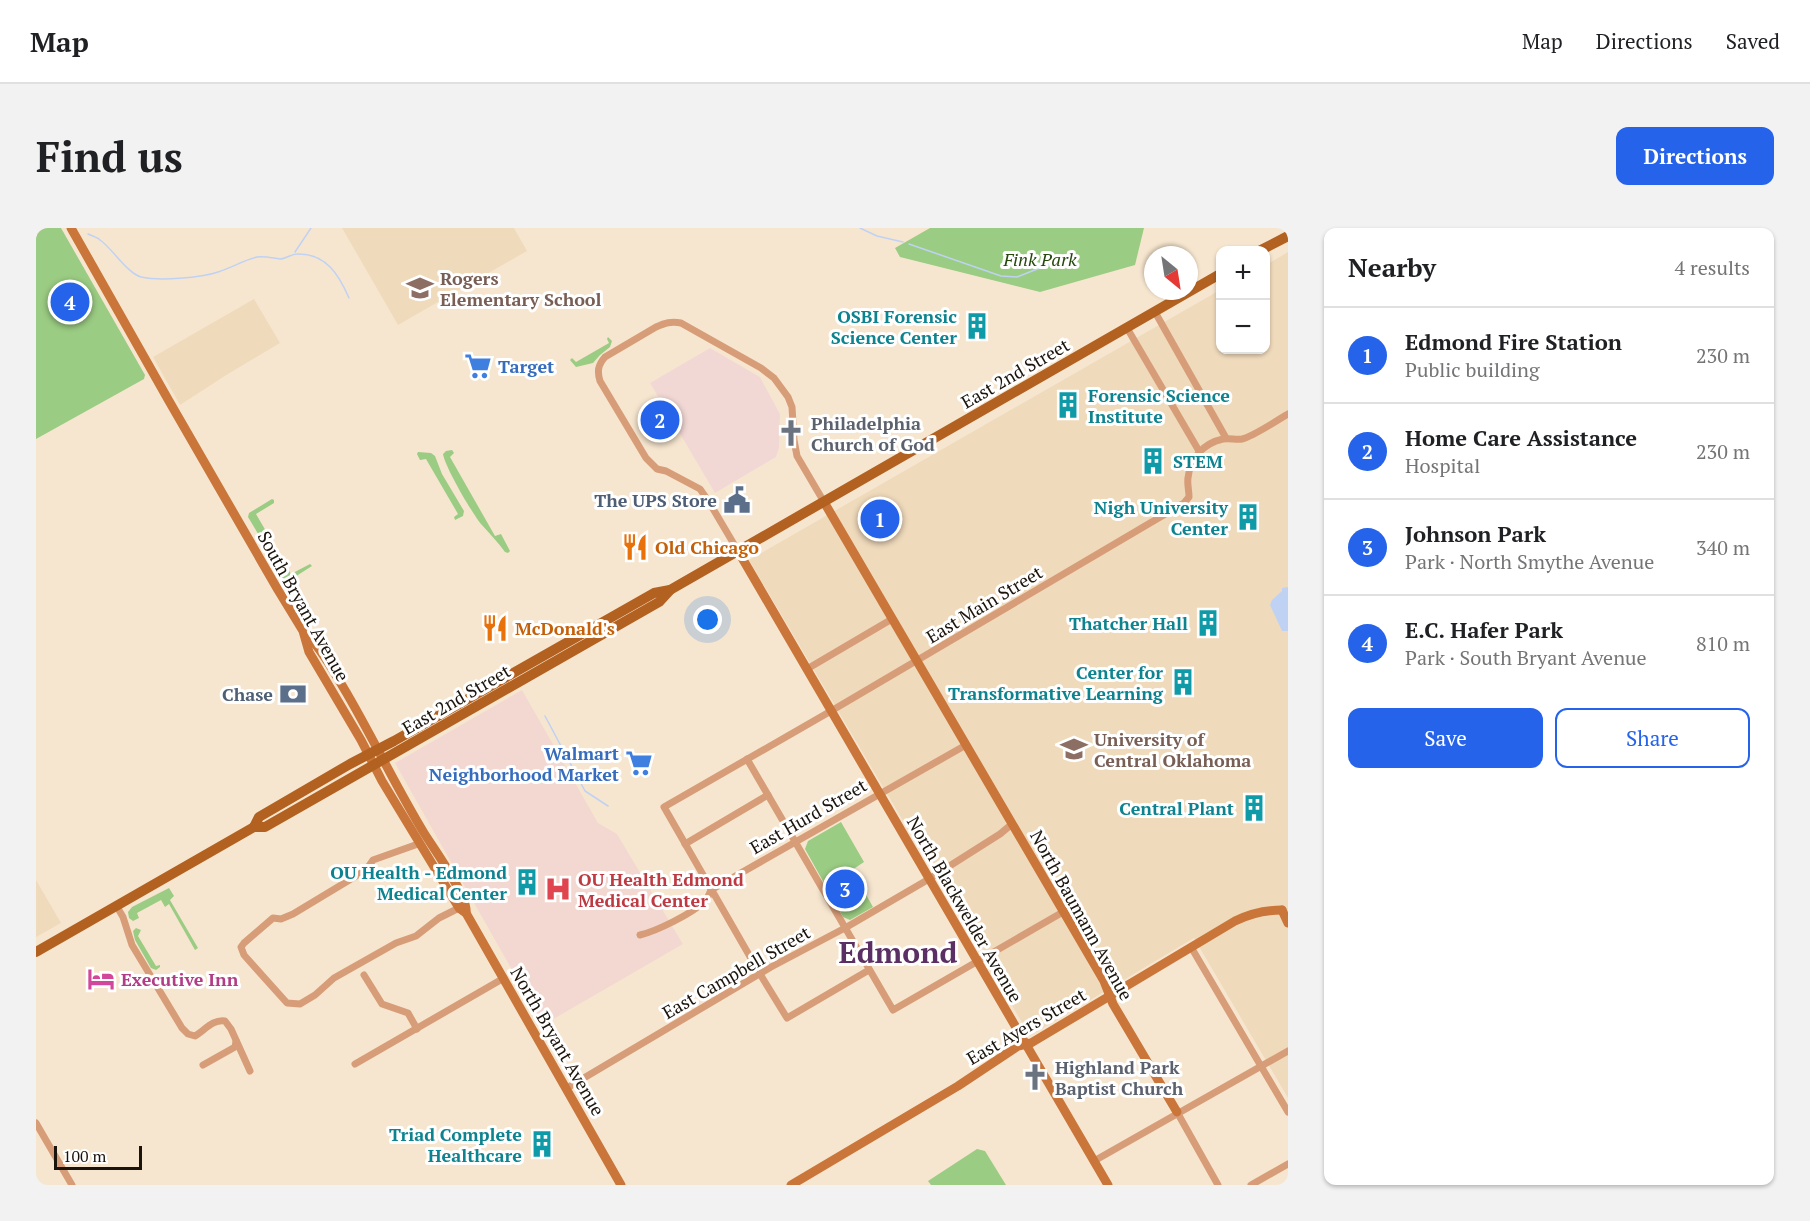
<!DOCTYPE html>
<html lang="en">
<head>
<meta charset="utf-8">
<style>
	body { margin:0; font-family:"PT Serif",serif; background:#f2f2f2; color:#202124 }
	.controls { position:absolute; right:18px; top:18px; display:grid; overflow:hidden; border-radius:12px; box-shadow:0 2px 4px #0004 }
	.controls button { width:54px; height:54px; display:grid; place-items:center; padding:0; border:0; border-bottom:2px solid #e0e0e0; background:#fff; color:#202124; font:30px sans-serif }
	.compass { position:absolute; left:1108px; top:18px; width:54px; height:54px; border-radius:50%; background:#fff; box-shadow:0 2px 4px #0004; rotate:150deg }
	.scale { position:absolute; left:18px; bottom:15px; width:88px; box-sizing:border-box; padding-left:6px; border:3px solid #1a140c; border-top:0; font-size:16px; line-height:21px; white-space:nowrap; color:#1a140c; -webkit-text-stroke:4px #fff; paint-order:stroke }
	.you { position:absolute; left:672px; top:392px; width:21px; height:21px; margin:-15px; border:4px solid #fff; border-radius:50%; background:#1a73e8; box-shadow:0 0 0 9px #1a73e833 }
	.badge { display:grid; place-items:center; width:39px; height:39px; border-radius:50%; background:#2563eb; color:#fff; font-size:20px; font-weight:700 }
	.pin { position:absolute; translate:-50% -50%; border:3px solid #fff; box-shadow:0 2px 6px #0006 }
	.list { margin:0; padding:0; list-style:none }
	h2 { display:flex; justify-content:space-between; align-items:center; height:78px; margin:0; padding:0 24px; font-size:26px }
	h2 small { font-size:20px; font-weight:400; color:#757577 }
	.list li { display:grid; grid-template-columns:39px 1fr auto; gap:18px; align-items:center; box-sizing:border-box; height:96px; padding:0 24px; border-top:2px solid #e0e0e0 }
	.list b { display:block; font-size:22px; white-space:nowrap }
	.list p { margin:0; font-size:20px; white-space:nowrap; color:#757577 }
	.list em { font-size:20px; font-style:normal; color:#757577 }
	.actions { display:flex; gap:12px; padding:18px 24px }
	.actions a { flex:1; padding:14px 0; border:2px solid #2563eb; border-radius:12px; text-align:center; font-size:21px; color:#2563eb }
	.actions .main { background:#2563eb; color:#fff }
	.map { position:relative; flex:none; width:1252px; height:957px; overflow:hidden; border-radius:12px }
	header { display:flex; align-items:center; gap:36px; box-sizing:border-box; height:84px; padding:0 30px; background:#fff; border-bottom:2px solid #e0e0e0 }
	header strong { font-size:28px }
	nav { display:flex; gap:33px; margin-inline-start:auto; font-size:21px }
	.intro { display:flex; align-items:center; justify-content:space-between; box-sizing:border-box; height:144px; padding:0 36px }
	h1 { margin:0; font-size:42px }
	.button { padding:15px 27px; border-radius:12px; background:#2563eb; color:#fff; font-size:21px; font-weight:700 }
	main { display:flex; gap:36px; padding:0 36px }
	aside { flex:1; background:#fff; border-radius:12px; box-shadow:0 2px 4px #0004 }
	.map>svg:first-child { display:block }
	.built { fill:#f0dabc }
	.industrial { fill:#f2d8d5 }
	.medical { fill:#f2d8d1 }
	.green { fill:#9bcc83 }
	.water { fill:#bfd2f4 }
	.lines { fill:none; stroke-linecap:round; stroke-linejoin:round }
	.stream { stroke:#bfd2f4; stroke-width:1.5 }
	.street { stroke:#d79d78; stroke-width:7 }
	.secondary { stroke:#ca763a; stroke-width:9 }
	.primary { stroke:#b26121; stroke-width:10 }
	.labels { text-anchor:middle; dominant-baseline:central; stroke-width:6; stroke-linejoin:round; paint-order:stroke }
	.park-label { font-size:18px; font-style:italic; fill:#25480d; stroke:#fff }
	.education-label { font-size:18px; font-weight:bold; fill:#785e54; stroke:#fff; text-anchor:start }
	.culture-label { font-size:18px; font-weight:bold; fill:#0d838f; stroke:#fff; text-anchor:end }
	.shop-label { font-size:18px; font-weight:bold; fill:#366cbe; stroke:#fff; text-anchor:start }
	.street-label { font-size:18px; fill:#1a140c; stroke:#fff }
	.worship-label { font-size:18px; font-weight:bold; fill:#5b616d; stroke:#fff; text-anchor:start }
	.service-label { font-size:18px; font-weight:bold; fill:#4e5e75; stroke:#fff; text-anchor:end }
	.food-label { font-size:18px; font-weight:bold; fill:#c56008; stroke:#fff; text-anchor:start }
	.health-label { font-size:18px; font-weight:bold; fill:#be3a42; stroke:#fff; text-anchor:start }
	.hotel-label { font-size:18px; font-weight:bold; fill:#b23c85; stroke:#fff; text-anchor:start }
	.town-label { font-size:30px; font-weight:bold; fill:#5a2f64; stroke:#fff }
</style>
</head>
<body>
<header>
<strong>Map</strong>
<nav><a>Map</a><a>Directions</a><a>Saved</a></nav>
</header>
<div class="intro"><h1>Find us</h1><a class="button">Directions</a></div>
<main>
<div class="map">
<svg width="1252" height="957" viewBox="0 0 1252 957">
	<rect width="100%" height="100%" fill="#f7e6cf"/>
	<g class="built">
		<polygon points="306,0 478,0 491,23 362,97"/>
		<polygon points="1252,24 1252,870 1158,710 994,808 713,332 1184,62 1184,122 1230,122 1230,37"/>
		<polygon points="218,71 244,115 192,146 144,177 117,129"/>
		<polygon points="0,652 25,695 0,709"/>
	</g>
	<polygon class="industrial" points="674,120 724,149 744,186 743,220 740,229 679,265 614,155"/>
	<polygon class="medical" points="486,462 562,595 581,606 647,716 507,797 359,535"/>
	<g class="green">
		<polygon points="0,0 25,0 109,147 108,151 0,211"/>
		<polygon points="894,0 1108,0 1099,37 1004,64 864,29 859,20"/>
		<polygon points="572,109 576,113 574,119 564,127 557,135 540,139 534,132 536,130 540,134 573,115 571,111"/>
		<path d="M416 222 418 225 414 229 459 308 465 306 474 323 472 325 469 324C462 314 453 305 445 296 436 285 409 239 407 226L410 223Z"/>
		<polygon points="382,224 395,225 399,228 406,246 428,283 427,288 419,292 418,289 422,286 390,231 384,232 381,226"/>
		<polygon points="236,271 238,272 238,275 220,286 255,346 274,336 276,338 254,352 246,351 239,342 230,319 212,289 213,285"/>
		<polygon points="805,594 828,634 816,642 837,679 814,692 807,689 769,621 772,613"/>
		<polygon points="133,660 138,668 134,672 162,720 159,722 133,676 129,679 125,672 101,685 103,690 97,693 93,690 92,684 96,679"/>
		<polygon points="100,700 105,702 102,708 120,738 124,737 124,739 120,742 115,740 99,712 97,703"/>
		<polygon points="941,921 949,923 970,957 895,957 892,953"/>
	</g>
	<polygon class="water" points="1252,359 1252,403 1246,403 1234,377 1236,372 1246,363 1246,360"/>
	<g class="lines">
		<g class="stream">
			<polyline points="824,0 841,8 867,14"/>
			<path d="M52 6C56 8 61 9 64 12 76 20 91 45 105 49 123 53 165 50 182 44 195 40 208 32 221 29 229 28 236 30 244 31 250 31 255 26 261 26 290 25 303 47 313 70"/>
			<polyline points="873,16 965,48 981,49 1019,34"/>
			<polyline points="259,24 275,0"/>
			<polyline points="509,488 549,563 572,578"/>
		</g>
		<g class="street">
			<polyline points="1119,84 1190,210"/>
			<polyline points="1091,100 1163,223"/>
			<path d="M702 323 673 274 664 261 630 243 621 241 610 230 564 153C561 143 562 137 569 129L620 99C629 95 635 93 645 95L725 140 738 150 752 169 756 179 758 212 761 228 788 274"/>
			<polyline points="771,441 856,391"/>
			<polyline points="711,531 857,782 1027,684"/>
			<polyline points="382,616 337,632 330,642 257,686 245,691 237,690 208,715 205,719 208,727 251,775 264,776 279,767 298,750 360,715 380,708 403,690 423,680"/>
			<polyline points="649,616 732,567"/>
			<path d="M80 677 87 689 96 717 146 800 152 806 159 808C169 802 177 791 189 793L195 801 214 843"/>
			<path d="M604 707C621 703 655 686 668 674 672 671 673 666 675 662L930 517"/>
			<polyline points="1155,719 1252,884"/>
			<path d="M833 742 751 790 724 746 628 579 795 483 1148 275 1153 269C1153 262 1151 256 1152 250 1154 230 1168 215 1187 211 1194 210 1200 212 1206 211 1218 208 1240 193 1252 186"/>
			<polyline points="328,747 346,776 372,785 381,801"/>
			<polyline points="319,836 468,750"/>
			<polyline points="167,837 199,819 200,813"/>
			<polyline points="531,860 735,739 809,700 893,651 964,606 976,596"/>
			<polyline points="1141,884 1182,957"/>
			<polyline points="0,895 36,957"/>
			<polyline points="1058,933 1252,823"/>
			<polyline points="1215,957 1252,936"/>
		</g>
		<g class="secondary">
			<polyline points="35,0 133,173 242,362 267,403 273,424 325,512 346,553 423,680 430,685 585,957"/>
			<polyline points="788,274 1068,753 1077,776 1141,884"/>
			<polyline points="702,323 1072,957"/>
			<path d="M268 403C285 421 297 442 310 464 337 510 360 559 388 605 398 621 433 669 430 685"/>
			<polyline points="1246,682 1252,695"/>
			<path d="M755 957 922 858 982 818 995 815 1199 693C1215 685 1228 682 1246 682"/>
		</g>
		<g class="primary">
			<polyline points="1225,22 1252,8"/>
			<polyline points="218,599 223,589 314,536 358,513 618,365 634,362 1184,46"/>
			<polyline points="0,724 218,599 229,599 623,374 634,362"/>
		</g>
	</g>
	<defs>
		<symbol id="school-bare" viewBox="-9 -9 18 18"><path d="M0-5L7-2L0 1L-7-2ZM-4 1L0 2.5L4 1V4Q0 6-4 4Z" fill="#8d6e63" stroke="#fff" stroke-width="2.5" paint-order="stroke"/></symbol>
		<symbol id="building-bare" viewBox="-9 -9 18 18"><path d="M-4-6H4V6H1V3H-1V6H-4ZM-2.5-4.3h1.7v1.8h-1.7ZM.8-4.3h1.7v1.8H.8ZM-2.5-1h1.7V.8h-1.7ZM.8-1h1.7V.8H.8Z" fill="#0f9aa8" stroke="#fff" stroke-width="2.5" paint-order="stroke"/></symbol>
		<symbol id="supermarket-bare" viewBox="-9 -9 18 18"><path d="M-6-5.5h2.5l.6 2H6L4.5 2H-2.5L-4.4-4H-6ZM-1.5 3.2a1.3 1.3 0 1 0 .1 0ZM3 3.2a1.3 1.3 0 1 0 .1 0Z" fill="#3f7fe0" stroke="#fff" stroke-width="2.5" paint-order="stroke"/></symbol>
		<symbol id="church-bare" viewBox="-9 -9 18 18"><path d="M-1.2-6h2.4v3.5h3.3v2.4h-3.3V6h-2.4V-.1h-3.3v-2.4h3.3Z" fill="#6b7280" stroke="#fff" stroke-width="2.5" paint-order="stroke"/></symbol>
		<symbol id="civic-bare" viewBox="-9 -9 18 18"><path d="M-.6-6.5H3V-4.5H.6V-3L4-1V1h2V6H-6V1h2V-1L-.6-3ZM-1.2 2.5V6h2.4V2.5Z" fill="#5c6f8a" stroke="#fff" stroke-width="2.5" paint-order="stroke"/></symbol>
		<symbol id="restaurant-bare" viewBox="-9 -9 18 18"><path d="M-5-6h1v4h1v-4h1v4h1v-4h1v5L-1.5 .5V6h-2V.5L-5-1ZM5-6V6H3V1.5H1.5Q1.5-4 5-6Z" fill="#e8710a" stroke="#fff" stroke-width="2.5" paint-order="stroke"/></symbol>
		<symbol id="bank-bare" viewBox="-9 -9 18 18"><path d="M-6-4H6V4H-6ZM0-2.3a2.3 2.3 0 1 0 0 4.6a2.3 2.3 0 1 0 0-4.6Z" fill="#5c6f8a" stroke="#fff" stroke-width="2.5" paint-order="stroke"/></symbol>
		<symbol id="university-bare" viewBox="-9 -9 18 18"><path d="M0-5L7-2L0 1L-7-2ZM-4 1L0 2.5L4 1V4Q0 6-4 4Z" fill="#8d6e63" stroke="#fff" stroke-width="2.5" paint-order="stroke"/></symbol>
		<symbol id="hospital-bare" viewBox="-9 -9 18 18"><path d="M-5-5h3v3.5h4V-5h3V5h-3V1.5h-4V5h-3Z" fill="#e0444e" stroke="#fff" stroke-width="2.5" paint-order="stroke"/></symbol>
		<symbol id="hotel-bare" viewBox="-9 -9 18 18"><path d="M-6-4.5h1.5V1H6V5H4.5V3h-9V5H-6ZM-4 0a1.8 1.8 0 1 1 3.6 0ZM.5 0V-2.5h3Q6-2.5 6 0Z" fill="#d1479c" stroke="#fff" stroke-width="2.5" paint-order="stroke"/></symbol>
	</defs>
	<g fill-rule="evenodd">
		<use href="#school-bare" x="365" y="41" width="38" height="38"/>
		<use href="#building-bare" x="922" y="79" width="38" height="38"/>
		<use href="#supermarket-bare" x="423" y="119" width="38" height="38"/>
		<use href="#building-bare" x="1013" y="158" width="38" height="38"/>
		<use href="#church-bare" x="736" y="186" width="38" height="38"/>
		<use href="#building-bare" x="1098" y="214" width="38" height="38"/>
		<use href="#civic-bare" x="682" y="253" width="38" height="38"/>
		<use href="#building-bare" x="1193" y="270" width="38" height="38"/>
		<use href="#restaurant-bare" x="580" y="300" width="38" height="38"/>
		<use href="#building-bare" x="1153" y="376" width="38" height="38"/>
		<use href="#restaurant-bare" x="440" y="381" width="38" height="38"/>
		<use href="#building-bare" x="1128" y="435" width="38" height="38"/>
		<use href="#bank-bare" x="238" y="447" width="38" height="38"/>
		<use href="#university-bare" x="1019" y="502" width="38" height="38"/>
		<use href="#supermarket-bare" x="584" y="516" width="38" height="38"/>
		<use href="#building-bare" x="1199" y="561" width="38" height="38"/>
		<use href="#building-bare" x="472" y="635" width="38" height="38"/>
		<use href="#hospital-bare" x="503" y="642" width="38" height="38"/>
		<use href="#hotel-bare" x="46" y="732" width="38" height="38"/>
		<use href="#church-bare" x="980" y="830" width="38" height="38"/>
		<use href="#building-bare" x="487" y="897" width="38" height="38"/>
	</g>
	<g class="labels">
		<g class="park-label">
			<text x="1004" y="31">Fink Park</text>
		</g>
		<g class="education-label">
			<text x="404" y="50">Rogers<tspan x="404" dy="21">Elementary School</tspan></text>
			<text x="1058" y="511">University of<tspan x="1058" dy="21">Central Oklahoma</tspan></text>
		</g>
		<g class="culture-label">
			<text x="921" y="88">OSBI Forensic<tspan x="921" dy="21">Science Center</tspan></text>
			<text x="1052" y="167" text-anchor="start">Forensic Science<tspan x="1052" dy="21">Institute</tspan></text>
			<text x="1137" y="233" text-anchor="start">STEM</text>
			<text x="1192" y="279">Nigh University<tspan x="1192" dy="21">Center</tspan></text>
			<text x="1152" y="395">Thatcher Hall</text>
			<text x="1127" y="444">Center for<tspan x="1127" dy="21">Transformative Learning</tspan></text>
			<text x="1198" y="580">Central Plant</text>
			<text x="471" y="644">OU Health - Edmond<tspan x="471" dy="21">Medical Center</tspan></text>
			<text x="486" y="906">Triad Complete<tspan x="486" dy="21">Healthcare</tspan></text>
		</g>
		<g class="shop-label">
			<text x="462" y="138">Target</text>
			<text x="583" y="525" text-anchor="end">Walmart<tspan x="583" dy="21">Neighborhood Market</tspan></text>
		</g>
		<g class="street-label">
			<text transform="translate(979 145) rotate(-30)">East 2nd Street</text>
			<text transform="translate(948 376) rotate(-31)">East Main Street</text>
			<text transform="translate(268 378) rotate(61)">South Bryant Avenue</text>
			<text transform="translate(420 471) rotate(-30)">East 2nd Street</text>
			<text transform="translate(772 588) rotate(-30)">East Hurd Street</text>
			<text transform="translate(929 681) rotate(60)">North Blackwelder Avenue</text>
			<text transform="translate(1046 687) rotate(61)">North Baumann Avenue</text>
			<text transform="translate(700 744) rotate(-30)">East Campbell Street</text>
			<text transform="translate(990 798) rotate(-30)">East Ayers Street</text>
			<text transform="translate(522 813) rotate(60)">North Bryant Avenue</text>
		</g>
		<g class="worship-label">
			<text x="775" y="195">Philadelphia<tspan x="775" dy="21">Church of God</tspan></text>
			<text x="1019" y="839">Highland Park<tspan x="1019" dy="21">Baptist Church</tspan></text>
		</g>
		<g class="service-label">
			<text x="681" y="272">The UPS Store</text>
			<text x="237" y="466">Chase</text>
		</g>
		<g class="food-label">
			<text x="619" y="319">Old Chicago</text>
			<text x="479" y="400">McDonald's</text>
		</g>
		<g class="health-label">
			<text x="542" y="651">OU Health Edmond<tspan x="542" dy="21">Medical Center</tspan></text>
		</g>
		<g class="hotel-label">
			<text x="85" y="751">Executive Inn</text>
		</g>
		<g class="town-label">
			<text x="862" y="724">Edmond</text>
		</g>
	</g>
</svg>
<div class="controls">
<button>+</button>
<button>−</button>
</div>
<svg class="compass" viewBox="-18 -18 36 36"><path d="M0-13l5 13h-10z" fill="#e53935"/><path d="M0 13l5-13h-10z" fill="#757577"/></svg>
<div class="scale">100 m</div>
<div class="you"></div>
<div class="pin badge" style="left:844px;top:291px">1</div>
<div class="pin badge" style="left:624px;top:192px">2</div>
<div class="pin badge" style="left:809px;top:661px">3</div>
<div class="pin badge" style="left:34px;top:74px">4</div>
</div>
<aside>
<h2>Nearby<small>4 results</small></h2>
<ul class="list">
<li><span class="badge">1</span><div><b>Edmond Fire Station</b><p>Public building</p></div><em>230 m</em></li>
<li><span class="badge">2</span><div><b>Home Care Assistance</b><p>Hospital</p></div><em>230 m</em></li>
<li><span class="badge">3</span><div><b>Johnson Park</b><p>Park · North Smythe Avenue</p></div><em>340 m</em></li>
<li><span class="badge">4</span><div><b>E.C. Hafer Park</b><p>Park · South Bryant Avenue</p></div><em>810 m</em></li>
</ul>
<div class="actions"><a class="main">Save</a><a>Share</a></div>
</aside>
</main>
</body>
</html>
